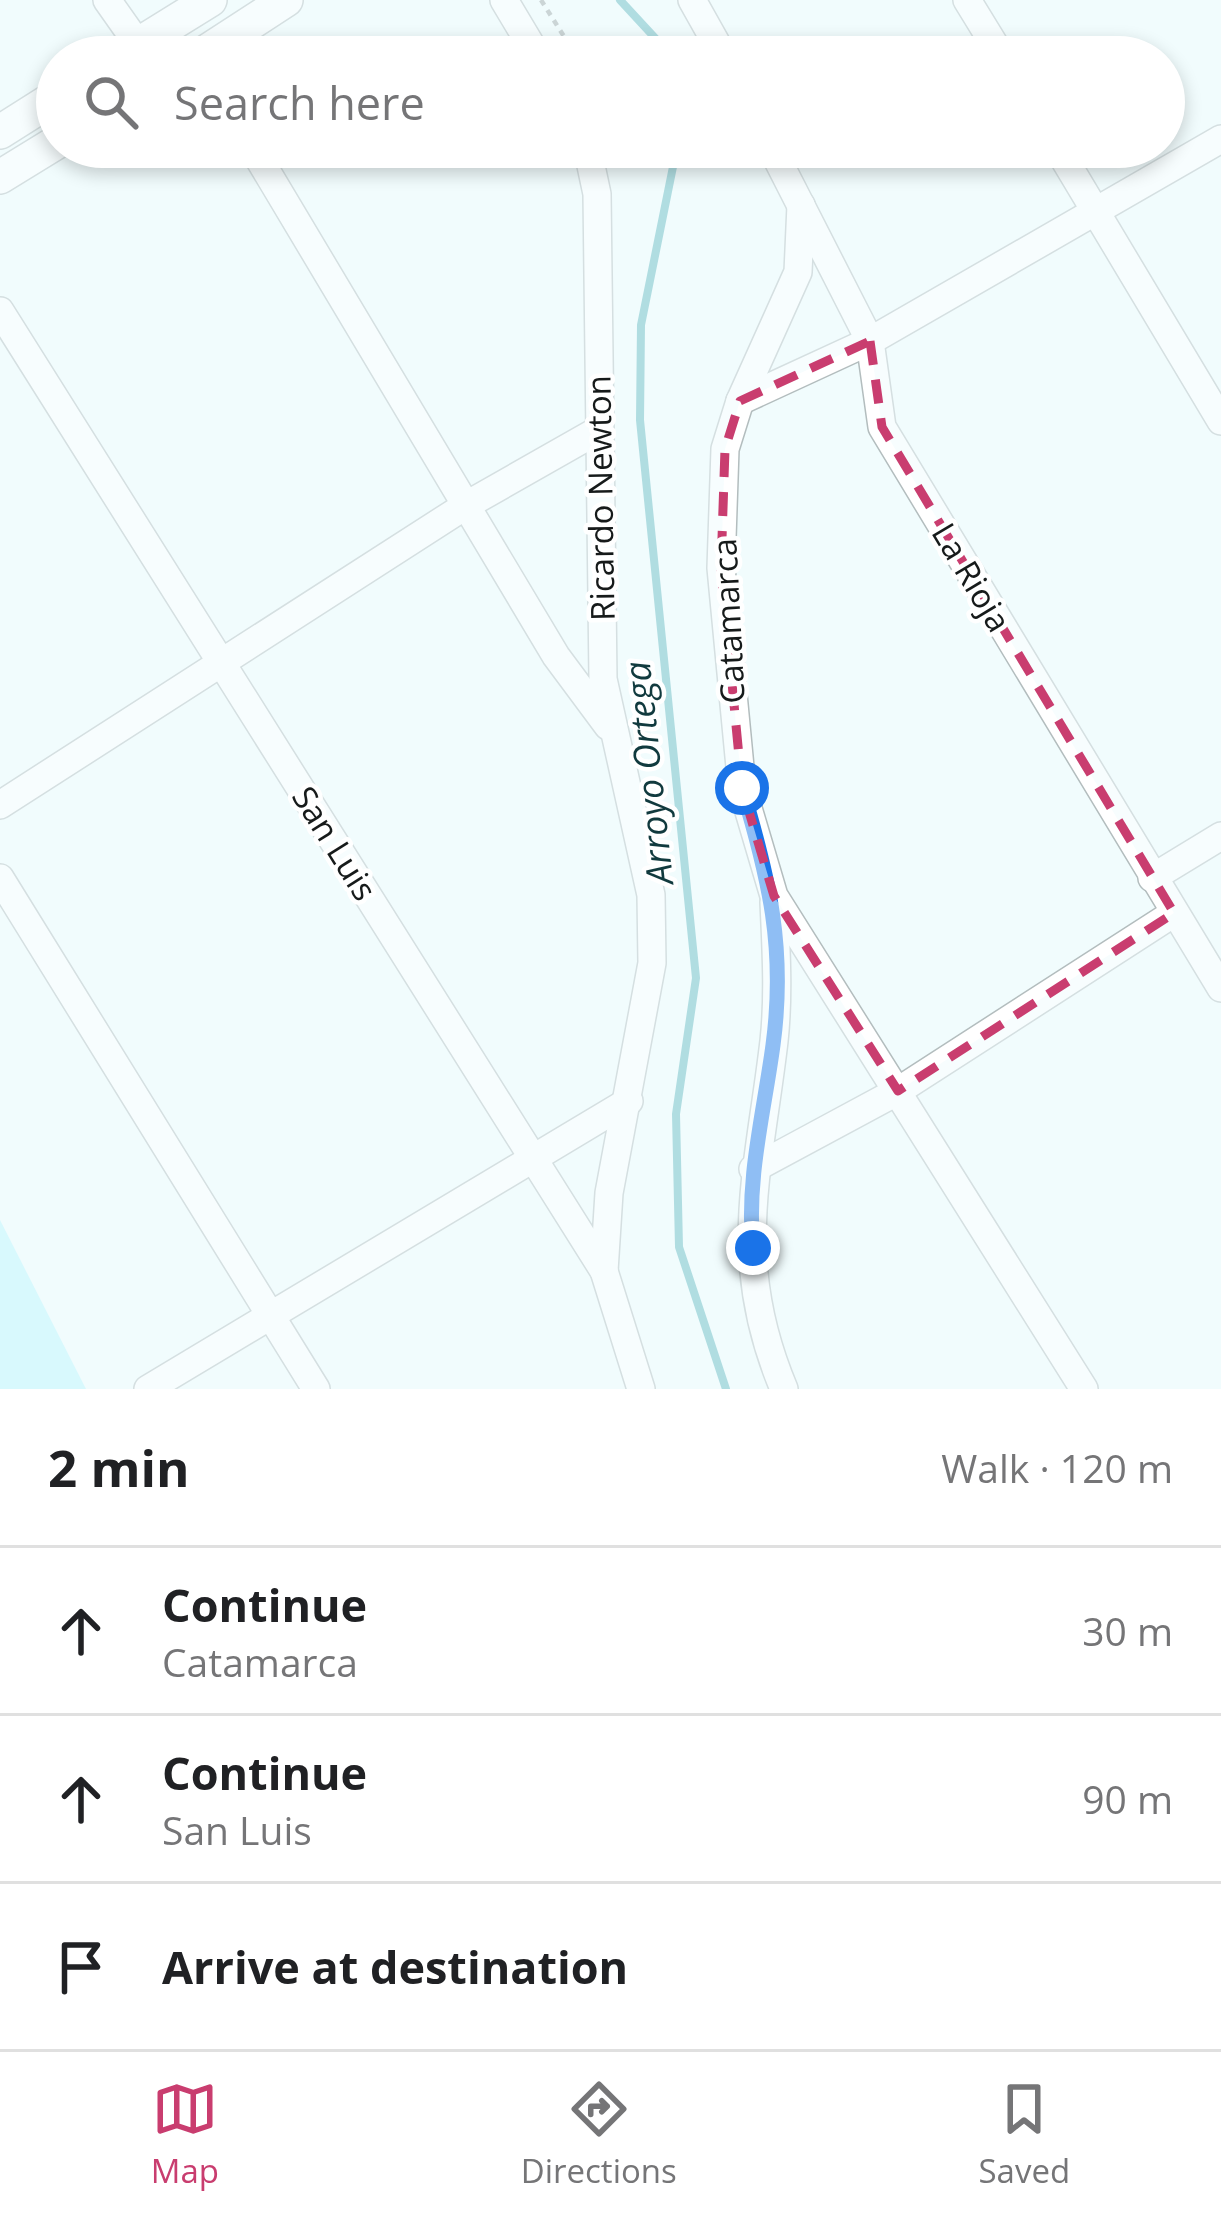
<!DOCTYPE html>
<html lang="en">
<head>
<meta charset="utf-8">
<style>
	body { margin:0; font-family:"Open Sans",sans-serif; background:#f6f6f6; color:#202124 }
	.stop { position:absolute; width:36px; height:36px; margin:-27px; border:9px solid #1a73e8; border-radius:50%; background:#fff }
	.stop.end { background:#1a73e8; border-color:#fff; box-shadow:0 3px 12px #0008 }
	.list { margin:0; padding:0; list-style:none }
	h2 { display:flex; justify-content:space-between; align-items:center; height:156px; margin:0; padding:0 48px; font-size:51px }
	h2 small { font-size:39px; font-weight:400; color:#757577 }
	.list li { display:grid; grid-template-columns:78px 1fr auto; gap:36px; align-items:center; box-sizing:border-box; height:168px; padding:0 48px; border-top:3px solid #e0e0e0 }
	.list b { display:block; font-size:45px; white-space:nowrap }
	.list p { margin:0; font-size:39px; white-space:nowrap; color:#757577 }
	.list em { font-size:39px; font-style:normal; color:#757577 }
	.icon { flex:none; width:66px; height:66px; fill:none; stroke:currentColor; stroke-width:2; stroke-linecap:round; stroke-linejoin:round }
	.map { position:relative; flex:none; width:1221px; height:1389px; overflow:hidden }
	.search { position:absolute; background:#fff; box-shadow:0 6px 18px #0003; left:36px; right:36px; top:36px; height:132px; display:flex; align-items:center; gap:30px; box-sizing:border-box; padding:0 42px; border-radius:66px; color:#757577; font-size:45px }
	.sheet { height:660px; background:#fff }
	nav { display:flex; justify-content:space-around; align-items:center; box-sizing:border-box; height:168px; border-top:3px solid #e0e0e0; background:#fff; font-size:33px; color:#757577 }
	nav a { display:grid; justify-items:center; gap:6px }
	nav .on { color:#c93d6f }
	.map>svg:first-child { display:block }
	.green { fill:#bbf7fd }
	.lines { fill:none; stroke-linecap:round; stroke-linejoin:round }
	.stream { stroke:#63b8bf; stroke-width:8 }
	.minor-casing { stroke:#b3bdbe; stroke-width:30 }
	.major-casing { stroke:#b3bdbe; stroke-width:36 }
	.path { stroke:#9ea6a7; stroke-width:4.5; stroke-dasharray:6 6; stroke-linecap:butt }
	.minor { stroke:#fff; stroke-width:27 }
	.major { stroke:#fff; stroke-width:33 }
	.route { stroke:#1a73e8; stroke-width:15 }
	.marked { fill:none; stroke:#c93d6f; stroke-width:9; stroke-dasharray:24 15; stroke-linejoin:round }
	.labels { text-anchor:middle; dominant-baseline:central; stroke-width:9; stroke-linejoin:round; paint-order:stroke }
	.street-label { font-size:33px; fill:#161a1a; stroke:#fff }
	.water-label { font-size:36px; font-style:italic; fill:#113a3e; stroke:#fff }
</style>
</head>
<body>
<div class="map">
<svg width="1221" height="1389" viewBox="0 0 1221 1389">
	<rect width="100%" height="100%" fill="#f1fcfd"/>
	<polygon class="green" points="0,1220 86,1389 0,1389"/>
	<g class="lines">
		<g class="stream">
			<polyline points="620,0 656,39 662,57"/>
			<polyline points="677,147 641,325 640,420 696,978 676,1114 679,1247 726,1389"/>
		</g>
		<defs>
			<g id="minor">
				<polyline points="107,0 138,44 186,57"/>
				<polyline points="504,0 538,57"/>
				<polyline points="692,0 724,57"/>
				<polyline points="967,0 1002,57"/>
				<polyline points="252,147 556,656 608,726"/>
				<polyline points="587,147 597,194 603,679 651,895 652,963 609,1193 604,1271"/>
				<polyline points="771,147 870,341 882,427 1221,988"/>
				<polyline points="1057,147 1221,421"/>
				<polyline points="801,205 798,272 740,401 725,449 721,568 742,788 774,896 1084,1389"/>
				<polyline points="0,311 604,1271 641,1389"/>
				<polyline points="740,401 870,341 1221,139"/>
				<polyline points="0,805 465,506 597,431"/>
				<polyline points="0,878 316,1389"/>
				<polyline points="1152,878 1221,836"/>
				<path d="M774 902C776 948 779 995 774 1041 759 1171 729 1259 784 1389"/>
				<polyline points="753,1169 898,1091 1174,913"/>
				<polyline points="148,1389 629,1101"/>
			</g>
			<g id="major">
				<polyline points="118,57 210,0"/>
				<polyline points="198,57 286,0"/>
				<polyline points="0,132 57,96"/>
				<polyline points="0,177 57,142"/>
			</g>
		</defs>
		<use href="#minor" class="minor-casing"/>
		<use href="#major" class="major-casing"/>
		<g class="path">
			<polyline points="541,0 577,57"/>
			<polyline points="618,147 620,163"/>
		</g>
		<use href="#minor" class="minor"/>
		<use href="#major" class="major"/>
	</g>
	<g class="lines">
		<path class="route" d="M742 788C769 878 786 949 773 1045 764 1113 746 1179 753 1248"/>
	</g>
	<path d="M0 0H1221V1389H0ZM870 341 882 427 1174 913 898 1091 774 896 742 788 721 568 725 449 740 401Z" fill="#f1fcfd" fill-opacity=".55" fill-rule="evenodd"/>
	<path class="marked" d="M870 341 882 427 1174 913 898 1091 774 896 742 788 721 568 725 449 740 401Z"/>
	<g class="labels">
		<g class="street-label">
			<text transform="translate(600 498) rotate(-91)">Ricardo Newton</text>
			<text transform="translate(972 577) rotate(59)">La Rioja</text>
			<text transform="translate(728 621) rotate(-93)">Catamarca</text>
			<text transform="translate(335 843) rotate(58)">San Luis</text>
		</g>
		<g class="water-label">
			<text transform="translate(648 773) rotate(-96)">Arroyo Ortega</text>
		</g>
	</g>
</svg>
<div class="stop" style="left:742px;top:788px"></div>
<div class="stop end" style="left:753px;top:1248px"></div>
<div class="search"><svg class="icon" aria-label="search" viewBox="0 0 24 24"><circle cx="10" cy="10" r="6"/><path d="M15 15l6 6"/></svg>Search here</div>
</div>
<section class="sheet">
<h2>2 min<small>Walk · 120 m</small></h2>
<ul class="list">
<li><svg class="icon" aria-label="ahead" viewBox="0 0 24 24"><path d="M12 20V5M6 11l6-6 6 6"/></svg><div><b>Continue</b><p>Catamarca</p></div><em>30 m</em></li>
<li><svg class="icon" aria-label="ahead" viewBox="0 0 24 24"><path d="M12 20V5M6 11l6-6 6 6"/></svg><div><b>Continue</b><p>San Luis</p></div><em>90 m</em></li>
<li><svg class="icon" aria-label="arrive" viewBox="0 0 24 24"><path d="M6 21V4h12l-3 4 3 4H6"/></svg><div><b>Arrive at destination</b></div></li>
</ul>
</section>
<nav>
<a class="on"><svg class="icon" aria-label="map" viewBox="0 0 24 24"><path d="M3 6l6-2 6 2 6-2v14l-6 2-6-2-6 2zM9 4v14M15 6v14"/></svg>Map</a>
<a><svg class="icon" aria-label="directions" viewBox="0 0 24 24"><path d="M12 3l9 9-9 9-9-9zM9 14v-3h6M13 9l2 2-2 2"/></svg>Directions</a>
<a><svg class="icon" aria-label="saved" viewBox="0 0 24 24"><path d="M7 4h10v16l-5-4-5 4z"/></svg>Saved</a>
</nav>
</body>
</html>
